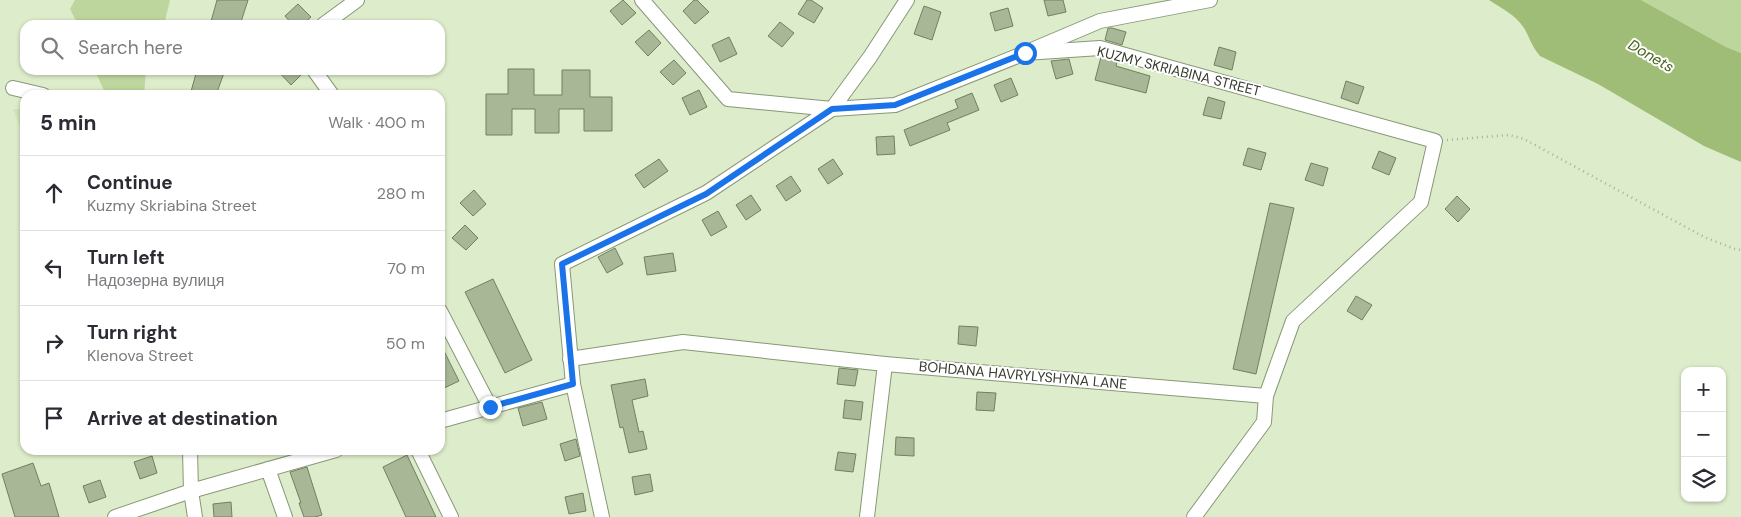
<!DOCTYPE html>
<html lang="en">
<head>
<meta charset="utf-8">
<style>
	body { margin:0; font-family:"DM Sans",sans-serif; background:#f2f2f3; color:#2b2b33 }
	.controls { position:absolute; right:15px; bottom:15px; display:grid; overflow:hidden; border-radius:10px; box-shadow:0 1px 4px #0004 }
	.controls button { width:45px; height:45px; display:grid; place-items:center; padding:0; border:0; border-bottom:1px solid #e1e1e2; background:#fff; color:#2b2b33; font:25px sans-serif }
	.stop { position:absolute; width:15px; height:15px; margin:-11px; border:4px solid #1a73e8; border-radius:50%; background:#fff }
	.stop.end { background:#1a73e8; border-color:#fff; box-shadow:0 1px 5px #0008 }
	.list { margin:0; padding:0; list-style:none }
	h2 { display:flex; justify-content:space-between; align-items:center; height:65px; margin:0; padding:0 20px; font-size:21px }
	h2 small { font-size:16px; font-weight:400; color:#7c7c81 }
	.list li { display:grid; grid-template-columns:32px 1fr auto; gap:15px; align-items:center; box-sizing:border-box; height:75px; padding:0 20px; border-top:1px solid #e1e1e2 }
	.list b { display:block; font-size:19px; white-space:nowrap }
	.list p { margin:0; font-size:16px; white-space:nowrap; color:#7c7c81 }
	.list em { font-size:16px; font-style:normal; color:#7c7c81 }
	.icon { flex:none; width:28px; height:28px; fill:none; stroke:currentColor; stroke-width:2; stroke-linecap:round; stroke-linejoin:round }
	.map { position:relative; flex:none; width:1741px; height:517px; overflow:hidden }
	.search { position:absolute; background:#fff; box-shadow:0 1px 4px #0004; left:20px; top:20px; width:425px; height:55px; display:flex; align-items:center; gap:12px; box-sizing:border-box; padding:0 18px; border-radius:15px; color:#7c7c81; font-size:19px }
	.panel { position:absolute; background:#fff; box-shadow:0 1px 4px #0004; left:20px; top:90px; width:425px; height:365px; border-radius:15px }
	.map>svg:first-child { display:block }
	.built { fill:#d0e3ba }
	.green { fill:#bdd69d }
	.water { fill:#9fbd76 }
	.building { fill:#a8b796; stroke:#728061 }
	.lines { fill:none; stroke-linecap:round; stroke-linejoin:round }
	.street-casing { stroke:#899778; stroke-width:16 }
	.path { stroke:#a6b297; stroke-width:2.5; stroke-dasharray:1 4; stroke-linecap:butt }
	.street { stroke:#fff; stroke-width:14 }
	.route { stroke:#1a73e8; stroke-width:6 }
	.labels { text-anchor:middle; dominant-baseline:central; stroke-width:4; stroke-linejoin:round; paint-order:stroke }
	.street-label { font-size:14px; fill:#353b2e; stroke:#fff }
	.water-label { font-size:15px; font-style:italic; fill:#466116; stroke:#fff }
</style>
</head>
<body>
<div class="map">
<svg width="1741" height="517" viewBox="0 0 1741 517">
	<rect width="100%" height="100%" fill="#ddecca"/>
	<polygon class="built" points="13,109 25,109 25,140"/>
	<g class="green">
		<polygon points="75,0 170,0 164,25 78,25 70,9"/>
		<polygon points="1641,0 1741,0 1741,53 1726,47"/>
		<polygon points="87,70 146,70 144,95 106,95 97,75"/>
	</g>
	<path class="water" d="M1489 0H1641L1726 47 1741 53V162L1704 146 1598 84 1540 56C1532 47 1530 38 1524 28 1516 15 1501 8 1489 0Z"/>
	<g class="building">
		<polygon points="217,0 248,0 240,25 210,25"/>
		<polygon points="623,0 636,13 622,25 610,11"/>
		<polygon points="694,0 697,0 709,12 695,24 683,11"/>
		<polygon points="807,0 811,0 823,8 814,23 798,14"/>
		<polygon points="1044,0 1063,0 1066,12 1048,16"/>
		<polygon points="298,4 311,17 302,25 293,25 285,16"/>
		<polygon points="924,6 941,12 932,40 914,34"/>
		<polygon points="1008,8 1013,26 995,31 990,13"/>
		<polygon points="780,22 794,33 782,47 768,36"/>
		<polygon points="1108,28 1112,28 1126,32 1122,45 1105,40"/>
		<polygon points="649,30 661,43 648,56 635,42"/>
		<polygon points="729,37 737,54 720,62 712,45"/>
		<polygon points="1219,47 1236,52 1232,70 1214,65"/>
		<polygon points="1101,57 1117,62 1116,66 1150,76 1146,93 1095,80"/>
		<polygon points="1069,59 1073,74 1056,79 1051,61"/>
		<polygon points="674,60 686,73 673,85 660,72"/>
		<polygon points="508,69 534,69 534,95 562,95 562,70 590,70 590,97 612,97 612,131 584,131 584,109 559,109 559,133 535,133 535,109 512,109 512,135 486,135 486,94 508,94"/>
		<polygon points="197,70 225,70 216,95 190,95"/>
		<polygon points="277,70 305,70 305,71 291,85"/>
		<polygon points="1011,78 1018,95 1001,102 994,85"/>
		<polygon points="1346,81 1364,87 1358,104 1341,98"/>
		<polygon points="699,90 707,107 690,115 682,98"/>
		<polygon points="972,93 979,110 947,123 950,130 910,146 904,130 958,108 955,100"/>
		<polygon points="1208,97 1225,102 1221,119 1203,115"/>
		<polygon points="894,136 895,154 877,155 876,137"/>
		<polygon points="1248,148 1266,153 1261,170 1243,165"/>
		<polygon points="1379,151 1396,158 1389,175 1372,168"/>
		<polygon points="659,159 668,171 644,188 635,175"/>
		<polygon points="833,159 843,174 828,184 818,169"/>
		<polygon points="1311,163 1328,168 1323,186 1305,180"/>
		<polygon points="791,176 801,191 786,201 776,186"/>
		<polygon points="474,190 486,204 473,216 460,203"/>
		<polygon points="751,195 761,210 746,220 736,205"/>
		<polygon points="1457,196 1470,209 1458,222 1445,209"/>
		<polygon points="1270,203 1294,208 1256,374 1233,369"/>
		<polygon points="718,211 727,227 711,236 702,220"/>
		<polygon points="465,225 478,238 466,250 452,238"/>
		<polygon points="615,248 623,264 607,273 598,257"/>
		<polygon points="673,253 676,271 647,275 644,257"/>
		<polygon points="493,279 532,360 505,373 465,292"/>
		<polygon points="1356,296 1372,305 1362,320 1347,311"/>
		<polygon points="959,326 978,327 976,346 958,344"/>
		<polygon points="440,343 459,381 440,390"/>
		<polygon points="839,368 858,370 855,386 837,384"/>
		<polygon points="645,379 648,396 632,400 639,432 643,431 647,449 629,453 623,427 620,428 611,385"/>
		<polygon points="977,392 996,393 994,411 976,410"/>
		<polygon points="845,400 863,402 861,420 843,418"/>
		<polygon points="542,402 547,419 523,426 518,408"/>
		<polygon points="896,437 914,438 914,456 895,455"/>
		<polygon points="576,439 580,456 565,461 560,444"/>
		<polygon points="838,452 856,454 853,472 835,470"/>
		<polygon points="407,455 436,517 406,517 383,467"/>
		<polygon points="152,456 157,473 140,479 134,462"/>
		<polygon points="33,463 41,486 49,483 59,517 15,517 2,474"/>
		<polygon points="307,467 322,515 315,517 304,517 299,503 301,503 290,472"/>
		<polygon points="650,474 653,491 635,495 632,477"/>
		<polygon points="100,480 106,497 89,503 83,486"/>
		<polygon points="583,493 586,511 569,514 565,497"/>
		<polygon points="231,502 232,517 214,517 213,504"/>
	</g>
	<g class="lines">
		<defs>
			<g id="street">
				<polyline points="642,0 728,99 832,109 870,57 907,0"/>
				<polyline points="323,25 357,0"/>
				<polyline points="1034,49 1100,21 1210,0"/>
				<polyline points="314,70 332,95"/>
				<polyline points="13,88 43,95"/>
				<polyline points="440,311 490,407"/>
				<polyline points="570,359 683,342 885,364 1266,396"/>
				<polyline points="440,421 573,384"/>
				<polyline points="190,450 191,491 195,517"/>
				<polyline points="418,450 451,517"/>
				<polyline points="268,469 285,517"/>
				<polyline points="115,517 191,491 336,450"/>
				<polyline points="602,517 573,384 562,264 706,193 832,109 895,105 1025,53 1100,48 1435,141 1421,202 1293,321 1266,396 1264,422 1194,517"/>
				<polyline points="867,517 885,364"/>
			</g>
		</defs>
		<use href="#street" class="street-casing"/>
		<polyline class="path" points="1447,140 1509,135 1524,139 1704,237 1735,249 1741,250"/>
		<use href="#street" class="street"/>
	</g>
	<g class="lines">
		<polyline class="route" points="490,407 573,384 562,264 706,194 832,109 895,105 1025,53"/>
	</g>
	<g class="labels">
		<g class="street-label">
			<text transform="translate(1179 71) rotate(14)">KUZMY SKRIABINA STREET</text>
			<text transform="translate(1023 375) rotate(5)">BOHDANA HAVRYLYSHYNA LANE</text>
		</g>
		<g class="water-label">
			<text transform="translate(1651 56) rotate(30)">Donets</text>
		</g>
	</g>
</svg>
<div class="controls">
<button>+</button>
<button>−</button>
<button><svg class="icon" aria-label="layers" viewBox="0 0 24 24"><path d="M12 4l9 5-9 5-9-5zM3 14l9 5 9-5"/></svg></button>
</div>
<div class="stop" style="left:1025px;top:53px"></div>
<div class="stop end" style="left:490px;top:407px"></div>
<div class="search"><svg class="icon" aria-label="search" viewBox="0 0 24 24"><circle cx="10" cy="10" r="6"/><path d="M15 15l6 6"/></svg>Search here</div>
<section class="panel">
<h2>5 min<small>Walk · 400 m</small></h2>
<ul class="list">
<li><svg class="icon" aria-label="ahead" viewBox="0 0 24 24"><path d="M12 20V5M6 11l6-6 6 6"/></svg><div><b>Continue</b><p>Kuzmy Skriabina Street</p></div><em>280 m</em></li>
<li><svg class="icon" aria-label="left" viewBox="0 0 24 24"><path d="M17 20v-9H6M10 6l-5 5 5 5"/></svg><div><b>Turn left</b><p>Надозерна вулиця</p></div><em>70 m</em></li>
<li><svg class="icon" aria-label="right" viewBox="0 0 24 24"><path d="M7 20v-9h11M14 6l5 5-5 5"/></svg><div><b>Turn right</b><p>Klenova Street</p></div><em>50 m</em></li>
<li><svg class="icon" aria-label="arrive" viewBox="0 0 24 24"><path d="M6 21V4h12l-3 4 3 4H6"/></svg><div><b>Arrive at destination</b></div></li>
</ul>
</section>
</div>
</body>
</html>
